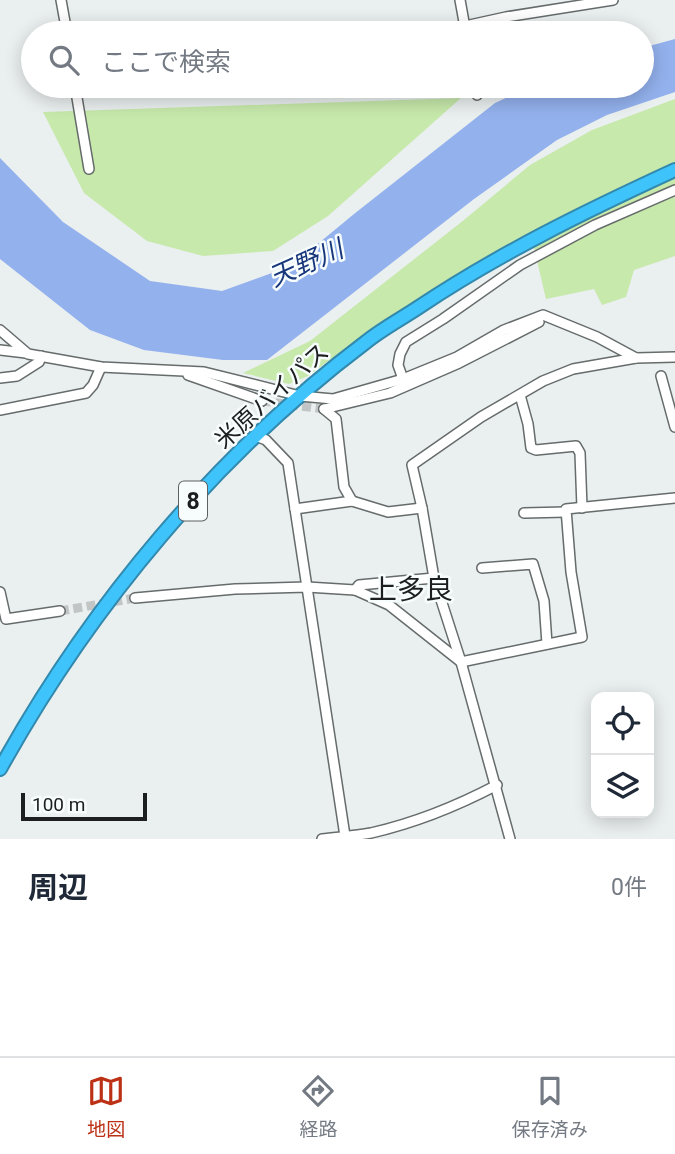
<!DOCTYPE html>
<html lang="ja">
<head>
<meta charset="utf-8">
<style>
	body { margin:0; font-family:Roboto,"Noto Sans JP",sans-serif; background:#f2f2f3; color:#1f2937 }
	.controls { position:absolute; right:21px; bottom:21px; display:grid; overflow:hidden; border-radius:14px; box-shadow:0 4px 18px #0003 }
	.controls button { width:63px; height:63px; display:grid; place-items:center; padding:0; border:0; border-bottom:2px solid #e0e1e3; background:#fff; color:#1f2937; font:35px sans-serif }
	.scale { position:absolute; left:21px; bottom:18px; width:126px; box-sizing:border-box; padding-left:7px; border:4px solid #1c1e1f; border-top:0; font-size:19px; line-height:24px; white-space:nowrap; color:#1c1e1f; -webkit-text-stroke:5px #f7fdfd; paint-order:stroke }
	.list { margin:0; padding:0; list-style:none }
	h2 { display:flex; justify-content:space-between; align-items:center; height:91px; margin:0; padding:0 28px; font-size:30px }
	h2 small { font-size:23px; font-weight:400; color:#747a83 }
	.icon { flex:none; width:38px; height:38px; fill:none; stroke:currentColor; stroke-width:2; stroke-linecap:round; stroke-linejoin:round }
	.map { position:relative; flex:none; width:675px; height:839px; overflow:hidden }
	.search { position:absolute; background:#fff; box-shadow:0 4px 18px #0003; left:21px; right:21px; top:21px; height:77px; display:flex; align-items:center; gap:18px; box-sizing:border-box; padding:0 24px; border-radius:38px; color:#747a83; font-size:26px }
	.sheet { height:217px; background:#fff }
	nav { display:flex; justify-content:space-around; align-items:center; box-sizing:border-box; height:98px; border-top:2px solid #e0e1e3; background:#fff; font-size:19px; color:#747a83 }
	nav a { display:grid; justify-items:center; gap:4px }
	nav .on { color:#bc3115 }
	.map>svg:first-child { display:block }
	.green { fill:#c7e9ab }
	.water { fill:#93b1ed }
	.lines { fill:none; stroke-linecap:round; stroke-linejoin:round }
	.minor-tunnel { stroke:#c1c5c6; stroke-width:9; stroke-dasharray:9 4.5; stroke-linecap:butt }
	.minor-casing { stroke:#666b6b; stroke-width:12 }
	.highway-casing { stroke:#3289ad; stroke-width:16 }
	.minor { stroke:#fff; stroke-width:9 }
	.highway { stroke:#3ec3fa; stroke-width:12 }
	.labels { text-anchor:middle; dominant-baseline:central; stroke-width:5; stroke-linejoin:round; paint-order:stroke }
	.shield { fill:#f7fdfd; stroke:#5e6162; stroke-width:2 }
	.shield-label { font-size:23px; font-weight:bold; fill:#1c1e1f }
	.street-label { font-size:24px; fill:#1c1e1f; stroke:#f7fdfd }
	.water-label { font-size:26px; font-style:italic; fill:#18367b; stroke:#f7fdfd }
	.quarter-label { font-size:28px; fill:#1c1e1f; stroke:#f7fdfd }
</style>
</head>
<body>
<div class="map">
<svg width="675" height="839" viewBox="0 0 675 839">
	<rect width="100%" height="100%" fill="#eaeff0"/>
	<g class="green">
		<polygon points="461,98 328,216 273,251 203,256 147,241 84,193 43,112"/>
		<polygon points="675,99 675,256 634,270 626,297 602,305 594,289 546,299 531,235 461,272 376,326 308,376 289,384 243,373 310,341 464,220 530,165 592,130"/>
	</g>
	<polygon class="water" points="675,39 675,92 607,115 557,140 474,199 267,360 223,360 144,350 90,330 0,259 0,158 63,222 150,281 222,291 291,266 354,214 495,103 531,86 642,86 642,48"/>
	<g class="lines">
		<g class="minor-tunnel">
			<polyline points="262,401 324,409"/>
			<polyline points="60,611 135,598"/>
		</g>
		<defs>
			<g id="minor">
				<polyline points="61,0 67,33"/>
				<polyline points="460,0 466,33"/>
				<polyline points="465,26 506,17 613,0"/>
				<polyline points="75,86 89,169"/>
				<polyline points="475,86 477,95"/>
				<polyline points="0,330 28,354 101,367 204,372 300,396 333,399 403,379 457,357 504,330 543,315 597,337 636,358"/>
				<polyline points="0,350 26,353"/>
				<polyline points="188,375 262,401"/>
				<polyline points="661,376 675,427"/>
				<polyline points="0,378 17,376 39,362 41,356"/>
				<polyline points="403,379 398,365 400,354 406,342 443,319 520,265 595,225 675,190"/>
				<polyline points="520,395 528,424 531,448 536,450 576,446 580,453 582,508"/>
				<polyline points="324,409 390,393 459,363 539,322"/>
				<polyline points="324,409 336,419 344,487 352,501"/>
				<polyline points="0,410 86,393 93,385 101,367"/>
				<polyline points="256,436 266,440 288,463 345,836"/>
				<polyline points="295,509 352,501 388,512 422,508"/>
				<polyline points="524,513 566,512"/>
				<polyline points="482,568 533,564 544,601 547,644"/>
				<polyline points="355,590 359,585 434,578"/>
				<polyline points="0,592 6,619 60,611"/>
				<polyline points="135,598 235,589 307,587 355,590 389,605 461,662 582,637 571,572 566,509 675,498"/>
				<path d="M322 839C338 837 355 836 371 833 415 823 457 806 497 785"/>
				<polyline points="510,839 461,662 434,578 422,508 412,465 481,417 543,381 573,369 636,358 675,357"/>
			</g>
			<path id="highway" d="M0 769C90 606 216 455 366 342 382 329 401 319 419 307 500 253 586 211 675 170"/>
		</defs>
		<use href="#minor" class="minor-casing"/>
		<use href="#highway" class="highway-casing"/>
		<use href="#minor" class="minor"/>
		<use href="#highway" class="highway"/>
	</g>
	<g class="labels">
		<rect class="shield" x="179" y="481.5" width="28" height="39" rx="5"/>
		<g class="shield-label">
			<text x="193" y="501">8</text>
		</g>
		<g class="street-label">
			<text transform="translate(272 396) rotate(-42)">米原バイパス</text>
		</g>
		<g class="water-label">
			<text transform="translate(306 263) rotate(-24)">天野川</text>
		</g>
		<g class="quarter-label">
			<text x="411" y="589">上多良</text>
		</g>
	</g>
</svg>
<div class="controls">
<button><svg class="icon" aria-label="locate" viewBox="0 0 24 24"><circle cx="12" cy="12" r="6"/><path d="M12 2v4M12 18v4M2 12h4M18 12h4"/></svg></button>
<button><svg class="icon" aria-label="layers" viewBox="0 0 24 24"><path d="M12 4l9 5-9 5-9-5zM3 14l9 5 9-5"/></svg></button>
</div>
<div class="scale">100 m</div>
<div class="search"><svg class="icon" aria-label="search" viewBox="0 0 24 24"><circle cx="10" cy="10" r="6"/><path d="M15 15l6 6"/></svg>ここで検索</div>
</div>
<section class="sheet">
<h2>周辺<small>0件</small></h2>
<ul class="list">
</ul>
</section>
<nav>
<a class="on"><svg class="icon" aria-label="map" viewBox="0 0 24 24"><path d="M3 6l6-2 6 2 6-2v14l-6 2-6-2-6 2zM9 4v14M15 6v14"/></svg>地図</a>
<a><svg class="icon" aria-label="directions" viewBox="0 0 24 24"><path d="M12 3l9 9-9 9-9-9zM9 14v-3h6M13 9l2 2-2 2"/></svg>経路</a>
<a><svg class="icon" aria-label="saved" viewBox="0 0 24 24"><path d="M7 4h10v16l-5-4-5 4z"/></svg>保存済み</a>
</nav>
</body>
</html>
